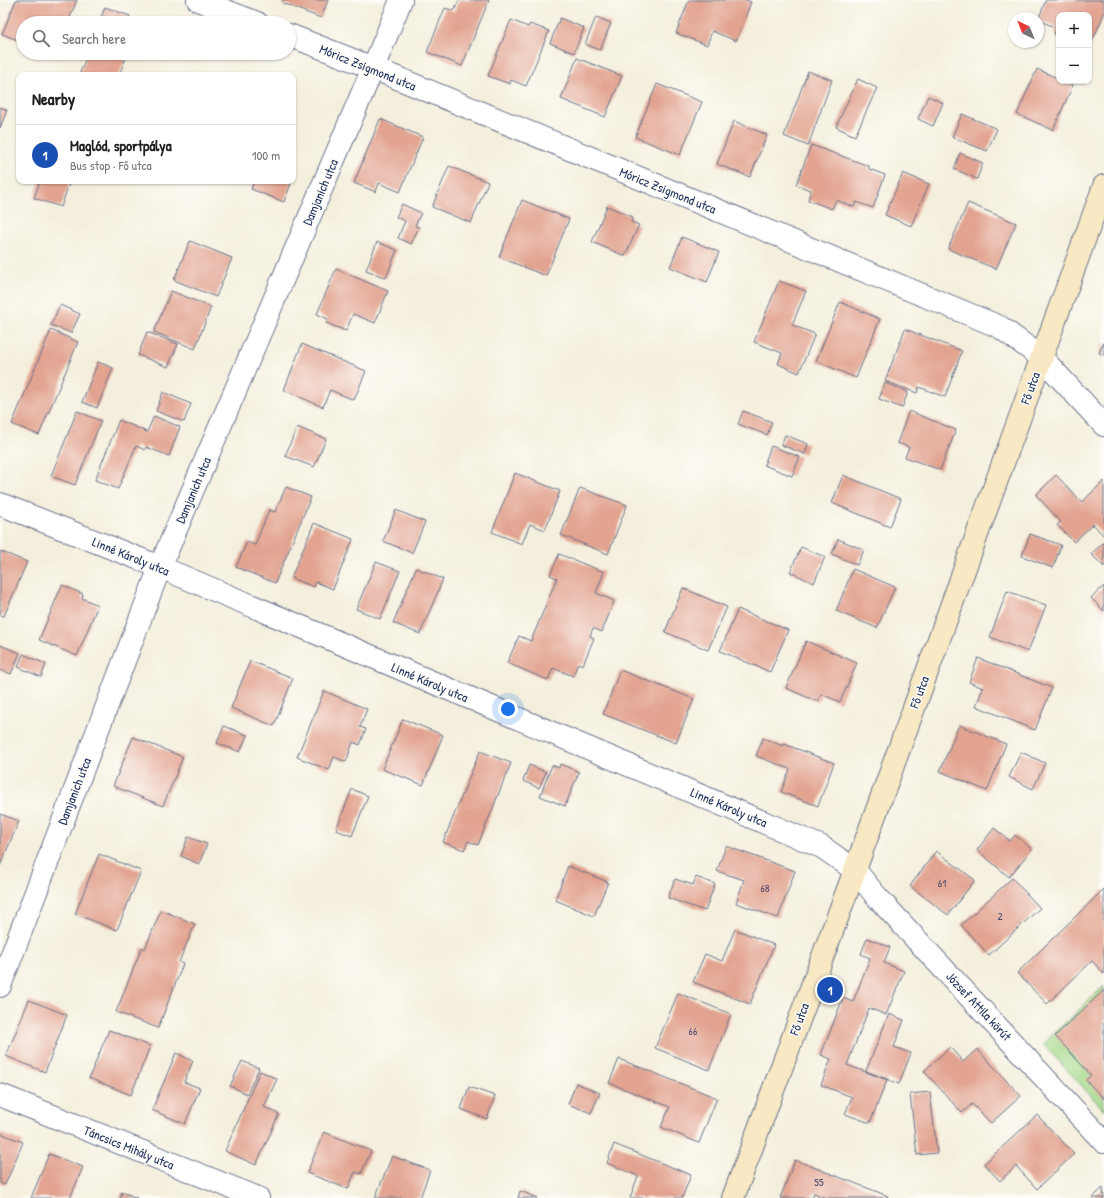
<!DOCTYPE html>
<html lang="en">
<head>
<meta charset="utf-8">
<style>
	body { margin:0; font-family:"Patrick Hand",sans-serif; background:#f2f2f2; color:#202124 }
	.controls { position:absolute; right:12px; top:12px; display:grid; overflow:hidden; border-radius:8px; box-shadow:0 1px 3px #0004 }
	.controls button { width:36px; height:36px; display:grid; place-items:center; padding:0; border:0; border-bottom:1px solid #e0e0e0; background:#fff; color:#202124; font:20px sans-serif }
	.compass { position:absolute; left:1008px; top:12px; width:36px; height:36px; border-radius:50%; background:#fff; box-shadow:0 1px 3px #0004; rotate:317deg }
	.you { position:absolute; left:508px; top:709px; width:14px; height:14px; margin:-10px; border:3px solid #fff; border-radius:50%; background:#1a73e8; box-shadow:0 0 0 6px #1a73e833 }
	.badge { display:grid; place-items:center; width:26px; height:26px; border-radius:50%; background:#b5179e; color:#fff; font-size:13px; font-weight:700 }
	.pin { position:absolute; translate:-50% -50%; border:2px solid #fff; box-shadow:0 1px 4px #0006 }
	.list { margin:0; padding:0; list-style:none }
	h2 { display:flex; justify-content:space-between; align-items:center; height:52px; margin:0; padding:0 16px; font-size:17px }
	h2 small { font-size:13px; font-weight:400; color:#757577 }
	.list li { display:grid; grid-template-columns:26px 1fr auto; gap:12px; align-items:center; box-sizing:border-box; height:60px; padding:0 16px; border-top:1px solid #e0e0e0 }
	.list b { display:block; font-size:15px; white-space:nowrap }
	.list p { margin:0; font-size:13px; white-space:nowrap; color:#757577 }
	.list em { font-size:13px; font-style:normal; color:#757577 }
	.icon { flex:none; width:22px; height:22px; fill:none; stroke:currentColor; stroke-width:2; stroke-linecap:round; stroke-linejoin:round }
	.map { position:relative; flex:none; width:1104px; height:1198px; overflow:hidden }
	.search { position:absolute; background:#fff; box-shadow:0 1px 3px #0004; left:16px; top:16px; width:280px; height:44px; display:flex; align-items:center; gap:10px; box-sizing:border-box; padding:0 14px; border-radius:22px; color:#757577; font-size:15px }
	.panel { position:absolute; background:#fff; box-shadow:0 1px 3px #0004; left:16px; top:72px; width:280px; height:112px; border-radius:8px }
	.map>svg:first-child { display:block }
	.green { fill:#a6da8a; stroke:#608474 }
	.building { fill:#e2a390 }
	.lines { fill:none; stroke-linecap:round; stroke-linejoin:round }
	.street-casing { stroke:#67728a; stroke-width:24 }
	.secondary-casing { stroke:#67728a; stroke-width:24 }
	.street { stroke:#fff; stroke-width:22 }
	.secondary { stroke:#f8e8c3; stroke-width:22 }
	.labels { text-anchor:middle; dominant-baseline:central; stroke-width:3; stroke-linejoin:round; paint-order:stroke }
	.number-label { font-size:11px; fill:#4d4c6a }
	.street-label { font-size:13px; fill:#1b2f5e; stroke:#fdfcf7 }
</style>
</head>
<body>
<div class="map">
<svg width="1104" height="1198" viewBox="0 0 1104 1198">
	<rect width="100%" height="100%" fill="#fdfcf7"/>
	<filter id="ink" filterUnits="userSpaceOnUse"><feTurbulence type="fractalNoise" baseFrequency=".025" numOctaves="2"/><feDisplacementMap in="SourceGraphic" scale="8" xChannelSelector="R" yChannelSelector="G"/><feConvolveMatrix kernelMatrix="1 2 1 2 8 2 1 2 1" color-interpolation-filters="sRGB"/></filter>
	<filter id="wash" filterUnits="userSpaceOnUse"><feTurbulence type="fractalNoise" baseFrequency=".012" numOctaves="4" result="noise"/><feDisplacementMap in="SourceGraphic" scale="16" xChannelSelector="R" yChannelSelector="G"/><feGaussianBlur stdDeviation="0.9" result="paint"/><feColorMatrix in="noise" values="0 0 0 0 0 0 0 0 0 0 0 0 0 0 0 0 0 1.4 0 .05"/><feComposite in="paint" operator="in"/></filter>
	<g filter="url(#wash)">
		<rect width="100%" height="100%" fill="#f4efdd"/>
		<polygon class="green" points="1104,986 1104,1110 1043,1044"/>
		<g id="blocks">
			<g class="building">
				<polygon points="16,0 77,0 68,22 55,17 53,23 23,23 23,42 2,34"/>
				<polygon points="283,0 328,0 321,18 282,3"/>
				<polygon points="459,0 489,0 462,66 427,52 445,8 454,11"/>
				<polygon points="689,0 746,0 751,2 736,41 712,31 707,45 676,33"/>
				<polygon points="1046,0 1104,0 1104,14 1092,42 1089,41 1089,15 1059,15 1059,36 1054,34 1057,28 1038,20"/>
				<polygon points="105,7 130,16 128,23 99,23"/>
				<polygon points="596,17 611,23 600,50 585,44"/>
				<polygon points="560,18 584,28 574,53 550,43"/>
				<polygon points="511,20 528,27 530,24 549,31 526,86 511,80 510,84 488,76"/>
				<polygon points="88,53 128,53 119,75 79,75"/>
				<polygon points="577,58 622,76 605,117 561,99"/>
				<polygon points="1037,69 1059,79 1059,81 1064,81 1073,85 1053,130 1017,114"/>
				<polygon points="808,71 832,80 808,146 784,136"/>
				<polygon points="858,79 877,88 855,136 836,127"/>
				<polygon points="657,84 702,102 680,155 635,137"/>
				<polygon points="928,96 943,103 933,126 918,119"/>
				<polygon points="0,107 7,110 0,128"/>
				<polygon points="962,114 997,129 987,151 952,137"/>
				<polygon points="380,119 423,137 400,192 379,183 376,192 354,183"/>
				<polygon points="734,121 767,135 750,177 717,164"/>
				<polygon points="811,145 869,166 869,169 885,175 873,208 856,202 854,207 836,200 832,209 808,200 811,190 796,185"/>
				<polygon points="960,153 983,163 977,179 954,169"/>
				<polygon points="449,166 488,182 471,223 432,207"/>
				<polygon points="903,173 929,184 911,226 885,215"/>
				<polygon points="40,181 70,181 61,207 34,198"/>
				<polygon points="254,181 292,181 284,202 251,189"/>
				<polygon points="522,200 569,219 546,276 499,257"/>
				<polygon points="968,203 1016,223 996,269 948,249"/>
				<polygon points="402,204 421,213 415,226 419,227 411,244 398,238 405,221 396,217"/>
				<polygon points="607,206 633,217 631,222 639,225 625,256 592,242"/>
				<polygon points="682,237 719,252 707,282 670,267"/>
				<polygon points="190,241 232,258 216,297 174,280"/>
				<polygon points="377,242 397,250 386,278 366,270"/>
				<polygon points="336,269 388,291 375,323 353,314 346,331 326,323 328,319 317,314"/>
				<polygon points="779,281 806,291 792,325 815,334 799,373 778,364 782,353 754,342"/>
				<polygon points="171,291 211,307 195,349 154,332"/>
				<polygon points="840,302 880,319 856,378 816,361"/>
				<polygon points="60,305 80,314 71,333 51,325"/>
				<polygon points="905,329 962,351 945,397 919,387 917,393 885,381"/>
				<polygon points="51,330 78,342 39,435 12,424"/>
				<polygon points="147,332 178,344 168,367 138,355"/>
				<polygon points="1104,342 1104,355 1099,353"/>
				<polygon points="302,344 366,371 354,400 330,390 323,407 284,390"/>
				<polygon points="98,362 113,368 97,408 82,402"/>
				<polygon points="885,383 908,392 902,408 879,399"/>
				<polygon points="163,392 191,404 184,422 156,411"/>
				<polygon points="77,411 101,421 75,485 51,476"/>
				<polygon points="743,411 772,422 767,435 738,424"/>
				<polygon points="909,411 956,430 940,470 905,457 909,447 897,443"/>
				<polygon points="154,416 180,427 169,456 146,447 145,450 136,446 118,489 95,480 119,420 147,432"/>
				<polygon points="297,427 326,439 314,467 285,456"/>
				<polygon points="785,435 808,444 805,454 781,445"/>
				<polygon points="771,446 800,457 792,476 764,465"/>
				<polygon points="515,473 560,491 545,530 530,524 522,544 492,532"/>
				<polygon points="843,475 901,499 890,527 832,503"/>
				<polygon points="1056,475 1082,502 1104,481 1104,536 1093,524 1074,542 1057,525 1061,522 1036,495"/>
				<polygon points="286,487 311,497 275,583 236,567 247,542 255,545 269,510 275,512"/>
				<polygon points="580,488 627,505 608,554 561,535"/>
				<polygon points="396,510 425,522 412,553 383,541"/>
				<polygon points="314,523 353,539 333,589 316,582 314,587 291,578"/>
				<polygon points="1030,534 1061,545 1053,568 1022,556"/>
				<polygon points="838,539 864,550 857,565 832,554"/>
				<polygon points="1103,543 1104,544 1104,567 1091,554"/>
				<polygon points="801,547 825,557 814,583 790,572"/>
				<polygon points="0,551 27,562 4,616 0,615"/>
				<polygon points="559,554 604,572 596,593 614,601 602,632 593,628 590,636 594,638 583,665 578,663 573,676 553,668 548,680 507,663 519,636 531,641 557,578 550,575"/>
				<polygon points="376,562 400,571 380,619 356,609"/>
				<polygon points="416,568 443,579 420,634 393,623"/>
				<polygon points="853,569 895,587 877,628 836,611"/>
				<polygon points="62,585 83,594 82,598 98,605 77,656 39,640"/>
				<polygon points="1104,586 1104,611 1091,598"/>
				<polygon points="683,588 727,607 708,650 665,632"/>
				<polygon points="1007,591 1046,605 1028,652 990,637"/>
				<polygon points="738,609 788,630 770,672 720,651"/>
				<polygon points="806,641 857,663 840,702 821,694 818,702 786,688"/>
				<polygon points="0,645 20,653 11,674 0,670"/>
				<polygon points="23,654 46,664 41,677 18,667"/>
				<polygon points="978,658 1052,688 1035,730 976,706 983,688 969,682"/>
				<polygon points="250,661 293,678 274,726 231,708"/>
				<polygon points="620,670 694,699 676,743 603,714"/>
				<polygon points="324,691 367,709 360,727 366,729 360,745 353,742 346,762 334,757 329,770 297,757"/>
				<polygon points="403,719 443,735 423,785 382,769"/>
				<polygon points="959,725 1006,744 987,791 940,771"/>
				<polygon points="224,726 247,735 240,752 217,743"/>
				<polygon points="133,737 183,757 163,806 113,786"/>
				<polygon points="763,738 783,746 784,744 834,763 818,806 781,792 790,769 756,756"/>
				<polygon points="480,751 511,763 478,845 468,841 464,850 443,842"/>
				<polygon points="1021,752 1045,763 1033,789 1009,777"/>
				<polygon points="560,764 579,772 565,806 540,796 552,765 559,768"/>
				<polygon points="529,765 546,772 539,788 523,781"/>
				<polygon points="352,789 368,796 352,836 336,830"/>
				<polygon points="0,814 19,821 0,866"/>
				<polygon points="994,828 1010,841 1015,835 1032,849 1009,877 977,850"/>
				<polygon points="188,837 207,844 199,864 181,856"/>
				<polygon points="726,846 795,871 778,918 736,903 744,880 717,871"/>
				<polygon points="936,851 975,880 948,915 910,886"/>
				<polygon points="99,854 141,871 117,930 75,914"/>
				<polygon points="568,866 608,882 594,916 555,900"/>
				<polygon points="696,877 715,884 705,911 668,898 675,879 693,885"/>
				<polygon points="1012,878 1040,908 989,955 961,925"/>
				<polygon points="1104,889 1104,974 1092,961 1047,1004 1017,973"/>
				<polygon points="161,910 195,924 179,962 183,964 158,1028 116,1012 142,947 145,949"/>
				<polygon points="735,929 774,945 750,1004 693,982 705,954 722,961"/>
				<polygon points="867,938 890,947 884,963 904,971 886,1015 869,1008 847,1065 887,1080 870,1123 845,1114 852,1097 821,1085 831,1059 821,1055 843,998 853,1002 870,958 861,954"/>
				<polygon points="1104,990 1104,1099 1086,1080 1091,1075 1055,1036"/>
				<polygon points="678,993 731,1014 709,1070 655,1048"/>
				<polygon points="29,1000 67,1015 45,1072 6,1056"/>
				<polygon points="889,1014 904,1020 894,1047 911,1053 899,1084 866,1071"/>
				<polygon points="109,1030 150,1046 131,1095 89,1078"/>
				<polygon points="950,1047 963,1062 977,1049 1021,1096 991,1123 972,1104 962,1113 924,1071"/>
				<polygon points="176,1053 193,1061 184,1082 200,1088 185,1124 152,1110"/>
				<polygon points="619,1059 717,1098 699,1143 661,1127 670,1107 609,1083"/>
				<polygon points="242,1061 259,1068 247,1094 230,1086"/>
				<polygon points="260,1071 277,1079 264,1107 279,1114 256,1165 225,1151"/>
				<polygon points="576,1083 600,1093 591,1113 568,1104"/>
				<polygon points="469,1087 495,1096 487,1119 461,1109"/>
				<polygon points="930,1092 937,1153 917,1155 910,1094"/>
				<polygon points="1037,1115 1074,1154 1037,1189 1016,1166 1000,1181 984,1164"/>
				<polygon points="324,1132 371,1151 361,1174 355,1172 348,1189 307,1173"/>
				<polygon points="0,1133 23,1142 5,1185 0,1183"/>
				<polygon points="614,1144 691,1175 682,1198 630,1198 638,1176 607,1163"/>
				<polygon points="49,1154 83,1167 70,1198 31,1198"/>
				<polygon points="392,1156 430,1170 420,1198 375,1198"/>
				<polygon points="795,1160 888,1196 887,1198 826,1198 814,1193 812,1198 780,1198"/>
				<polygon points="1103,1188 1104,1198 1092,1198"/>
				<polygon points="520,1191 538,1198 518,1198"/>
				<polygon points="122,1192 137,1198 120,1198"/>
			</g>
		</g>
	</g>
	<g filter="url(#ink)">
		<use href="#blocks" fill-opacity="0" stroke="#67728a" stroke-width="1"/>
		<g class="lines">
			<defs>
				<g id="street">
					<polyline points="198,0 257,23"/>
					<polyline points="289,35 373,68 1000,327 1041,357 1104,425"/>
					<polyline points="0,504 160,567 822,847 855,870 877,897 1104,1142"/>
					<polyline points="0,986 160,567 373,68 401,0"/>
					<polyline points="0,1095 258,1198"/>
				</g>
				<polyline id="secondary" points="733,1198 855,870 1104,186"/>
			</defs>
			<use href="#street" class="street-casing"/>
			<use href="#secondary" class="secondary-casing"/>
			<use href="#street" class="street"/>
			<use href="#secondary" class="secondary"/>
		</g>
	</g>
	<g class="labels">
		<g class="number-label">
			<text x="942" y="883">61</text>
			<text x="765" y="888">68</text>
			<text x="1000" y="916">2</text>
			<text x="693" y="1031">66</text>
			<text x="819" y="1182">55</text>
		</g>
		<g class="street-label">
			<text transform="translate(368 67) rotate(22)">Móricz Zsigmond utca</text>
			<text transform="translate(668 190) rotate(22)">Móricz Zsigmond utca</text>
			<text transform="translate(320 192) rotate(-67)">Damjanich utca</text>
			<text transform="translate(1030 388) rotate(-70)">Fő utca</text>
			<text transform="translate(193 490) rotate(-67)">Damjanich utca</text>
			<text transform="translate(131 556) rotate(22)">Linné Károly utca</text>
			<text transform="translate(430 682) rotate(23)">Linné Károly utca</text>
			<text transform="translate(919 692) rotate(-70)">Fő utca</text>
			<text transform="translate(74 791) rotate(-69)">Damjanich utca</text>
			<text transform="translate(729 807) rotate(23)">Linné Károly utca</text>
			<text transform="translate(979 1006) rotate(47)">József Attila körút</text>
			<text transform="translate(799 1019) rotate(-70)">Fő utca</text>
			<text transform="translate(129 1147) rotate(22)">Táncsics Mihály utca</text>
		</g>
	</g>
</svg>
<div class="controls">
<button>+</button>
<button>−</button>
</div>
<svg class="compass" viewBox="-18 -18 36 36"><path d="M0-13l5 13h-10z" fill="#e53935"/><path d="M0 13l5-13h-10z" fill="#757577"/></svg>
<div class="you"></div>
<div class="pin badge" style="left:830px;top:990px;background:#1a4fb4">1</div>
<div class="search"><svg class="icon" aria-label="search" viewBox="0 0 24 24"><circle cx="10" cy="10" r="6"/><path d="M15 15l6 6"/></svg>Search here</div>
<section class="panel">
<h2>Nearby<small></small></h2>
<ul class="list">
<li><span class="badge" style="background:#1a4fb4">1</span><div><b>Maglód, sportpálya</b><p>Bus stop · Fő utca</p></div><em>100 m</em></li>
</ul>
</section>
</div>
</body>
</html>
